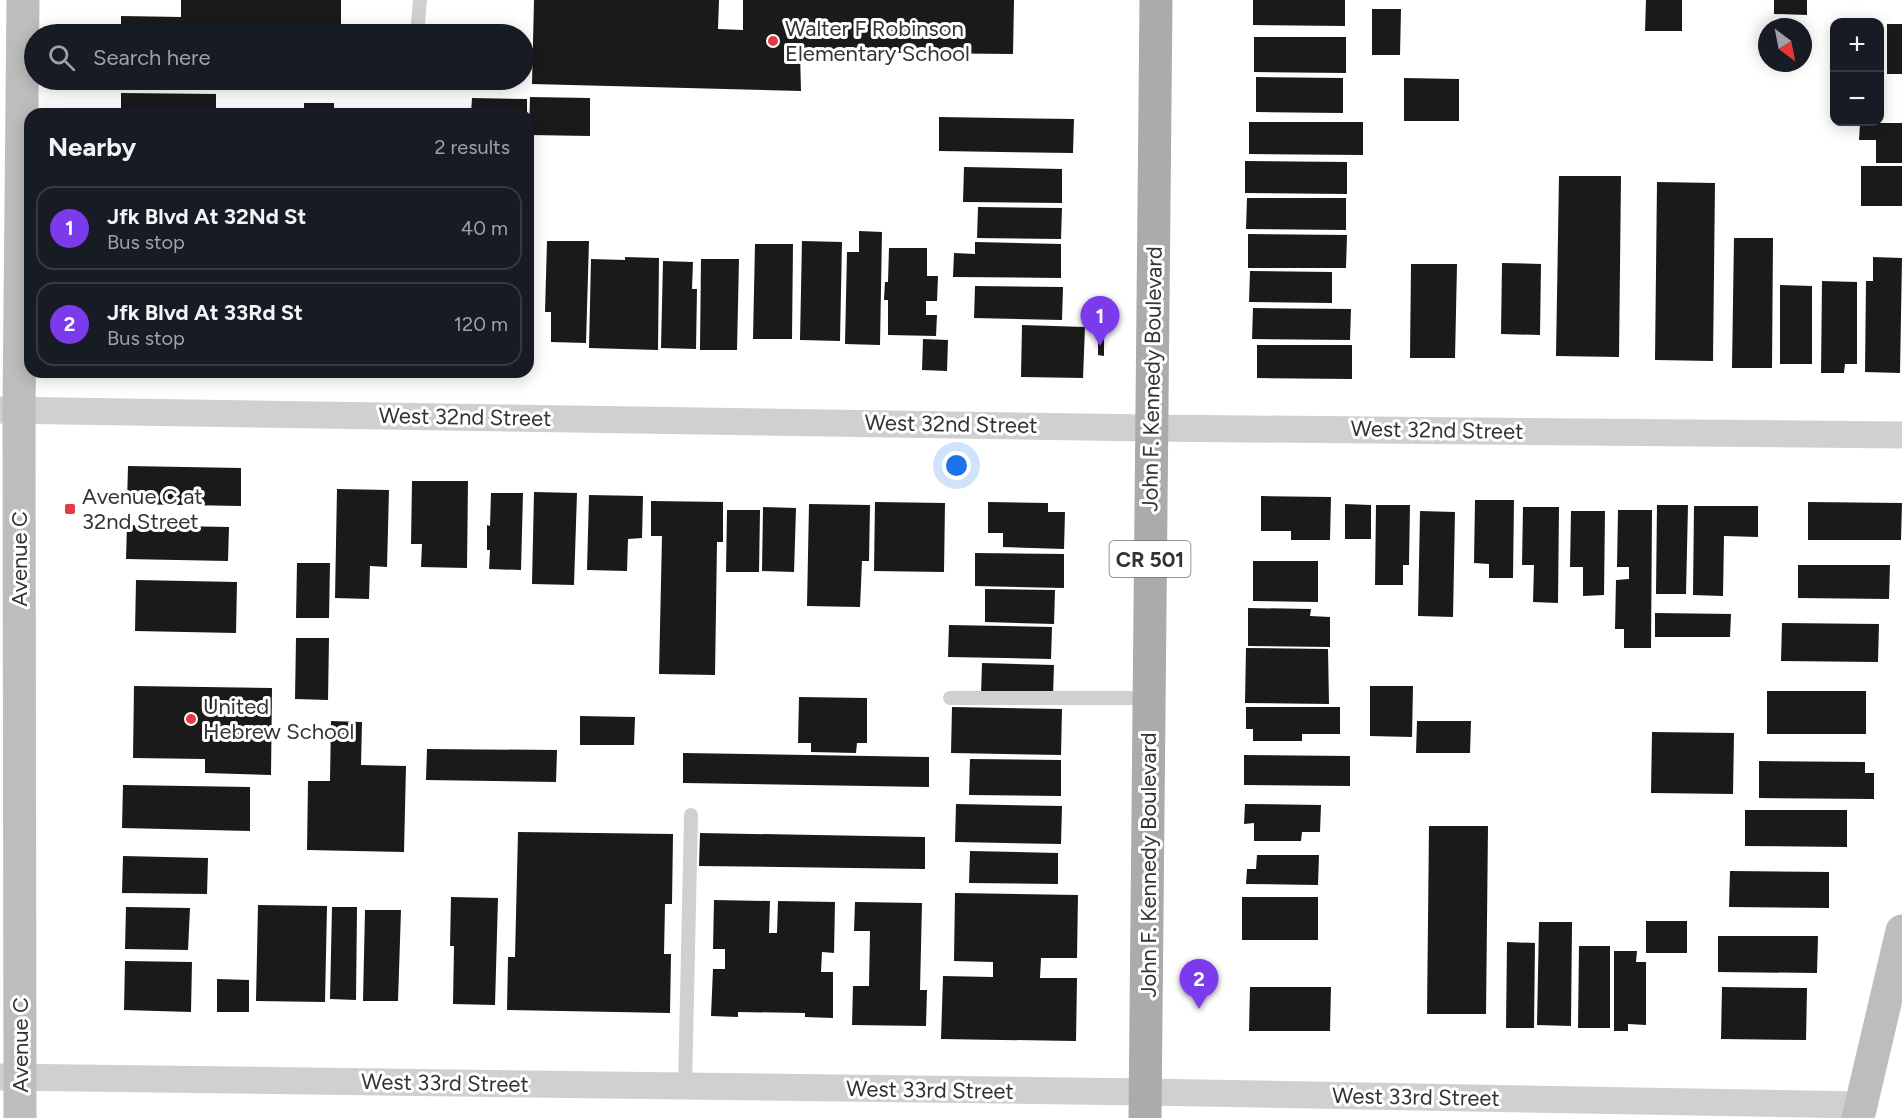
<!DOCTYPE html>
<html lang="en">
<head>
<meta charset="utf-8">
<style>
	body { margin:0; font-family:Figtree,sans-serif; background:#242831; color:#f1f3f6 }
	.controls { position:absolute; right:18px; top:18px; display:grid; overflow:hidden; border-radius:12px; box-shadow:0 3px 15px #0003 }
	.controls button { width:54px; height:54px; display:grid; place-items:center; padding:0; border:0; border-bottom:2px solid #363941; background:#171b24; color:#f1f3f6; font:30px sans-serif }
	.compass { position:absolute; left:1758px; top:18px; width:54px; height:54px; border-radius:50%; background:#171b24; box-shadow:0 3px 15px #0003; rotate:148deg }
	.you { position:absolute; left:957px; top:466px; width:21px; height:21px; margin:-15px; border:4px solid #fff; border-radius:50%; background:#1a73e8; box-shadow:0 0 0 9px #1a73e833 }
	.badge { display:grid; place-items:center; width:39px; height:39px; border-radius:50%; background:#7c3aed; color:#fff; font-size:20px; font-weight:700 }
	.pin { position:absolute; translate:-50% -50px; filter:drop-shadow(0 2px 3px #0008) }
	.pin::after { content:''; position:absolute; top:32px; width:21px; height:18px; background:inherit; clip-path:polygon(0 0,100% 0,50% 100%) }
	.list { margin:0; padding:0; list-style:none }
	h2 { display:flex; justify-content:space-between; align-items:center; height:78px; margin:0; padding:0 24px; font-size:26px }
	h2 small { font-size:20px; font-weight:400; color:#9ea1a6 }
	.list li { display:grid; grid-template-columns:39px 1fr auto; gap:18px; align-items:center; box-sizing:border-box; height:84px; margin:0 12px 12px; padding:0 12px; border:2px solid #363941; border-radius:18px }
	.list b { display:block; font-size:22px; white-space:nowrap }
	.list p { margin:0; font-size:20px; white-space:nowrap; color:#9ea1a6 }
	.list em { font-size:20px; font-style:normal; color:#9ea1a6 }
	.icon { flex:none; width:33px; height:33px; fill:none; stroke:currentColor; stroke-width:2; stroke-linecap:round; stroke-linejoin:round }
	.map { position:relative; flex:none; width:1902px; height:1118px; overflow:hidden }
	.search { position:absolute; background:#171b24; box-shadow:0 3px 15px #0003; left:24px; top:24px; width:510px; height:66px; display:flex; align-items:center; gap:15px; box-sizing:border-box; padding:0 21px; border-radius:33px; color:#9ea1a6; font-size:22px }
	.panel { position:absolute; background:#171b24; box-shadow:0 3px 15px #0003; left:24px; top:108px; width:510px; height:270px; border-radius:18px }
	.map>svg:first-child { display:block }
	.building { fill:#1a1a1a }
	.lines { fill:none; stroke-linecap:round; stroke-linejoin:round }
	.lane { stroke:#d0d0d0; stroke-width:14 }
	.street { stroke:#d0d0d0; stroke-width:27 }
	.secondary { stroke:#bdbdbd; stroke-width:33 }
	.primary { stroke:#ababab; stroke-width:33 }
	.poi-dot { fill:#e63946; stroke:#fff; stroke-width:2 }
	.labels { text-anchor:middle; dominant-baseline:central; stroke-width:6; stroke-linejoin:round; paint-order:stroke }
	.shield { fill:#fff; stroke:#707070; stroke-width:1.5 }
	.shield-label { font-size:21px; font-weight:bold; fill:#333 }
	.poi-label { font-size:22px; fill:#333; stroke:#fff; text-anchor:start }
	.street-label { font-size:22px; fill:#333; stroke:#fff }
</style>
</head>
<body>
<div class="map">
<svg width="1902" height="1118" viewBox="0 0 1902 1118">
	<rect width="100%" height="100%" fill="#fff"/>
	<g class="building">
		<polygon points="181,0 341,0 341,34 121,34 121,16 181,17"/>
		<polygon points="534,0 719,0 718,29 743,30 743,0 1014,0 1013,54 800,52 801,91 532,84"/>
		<polygon points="1253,0 1345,0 1345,26 1253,25"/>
		<polygon points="1646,0 1682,0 1682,31 1645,31"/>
		<polygon points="1774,0 1807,0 1807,15 1774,14"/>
		<polygon points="1372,9 1401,9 1400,55 1372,55"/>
		<rect x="1887" y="24" width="15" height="50"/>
		<polygon points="1254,37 1346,37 1346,73 1254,72"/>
		<polygon points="1256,77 1343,78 1343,113 1256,112"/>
		<polygon points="1404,78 1459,79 1459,121 1404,121"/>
		<rect x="121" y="80" width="97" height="2"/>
		<polygon points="121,93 216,94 216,114 121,114"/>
		<polygon points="530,97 590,98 590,136 529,135"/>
		<polygon points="472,98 527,99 527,114 471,114"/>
		<rect x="304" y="103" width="30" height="11"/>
		<polygon points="939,117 1074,119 1073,153 939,151"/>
		<polygon points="1249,122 1363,122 1363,155 1249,154"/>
		<polygon points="1860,123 1902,123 1902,163 1876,163 1876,140 1859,140"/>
		<polygon points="1245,161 1347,162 1347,194 1245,193"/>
		<rect x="1861" y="166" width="41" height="40"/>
		<polygon points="964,167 1062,169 1062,203 963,202"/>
		<polygon points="1559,176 1621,176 1619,357 1556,356"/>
		<polygon points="1657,182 1715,183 1713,361 1655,360"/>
		<polygon points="1247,198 1346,198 1346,230 1246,229"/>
		<polygon points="978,207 1062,208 1061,239 977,238"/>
		<polygon points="859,231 882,232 880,345 845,344 847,252 859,252"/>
		<polygon points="1248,234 1347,235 1346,268 1248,268"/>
		<polygon points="1734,238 1773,238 1772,368 1732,368"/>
		<polygon points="547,241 589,241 586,343 551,342 551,312 545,312"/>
		<polygon points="802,241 842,242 840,341 800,340"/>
		<polygon points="975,242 1061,244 1061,278 953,277 954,253 975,254"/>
		<polygon points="755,244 793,244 792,339 753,339"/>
		<polygon points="889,248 927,248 927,276 938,276 937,301 926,301 926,315 937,315 936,336 888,335 888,300 884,300 885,282 888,282"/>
		<polygon points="625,257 659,258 658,350 589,348 591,259 625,260"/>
		<polygon points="1873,257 1902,258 1900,373 1865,372 1866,281 1873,281"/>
		<polygon points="701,259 739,259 737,350 700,350"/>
		<polygon points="663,261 693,262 692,289 697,289 696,349 661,348"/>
		<polygon points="1502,263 1541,264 1540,335 1501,334"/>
		<polygon points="1411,264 1457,264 1455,358 1410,358"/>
		<polygon points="1250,271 1332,272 1332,303 1249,302"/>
		<polygon points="1822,281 1857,282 1857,364 1845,364 1844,373 1821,373"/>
		<polygon points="1780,285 1812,286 1812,364 1780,364"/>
		<polygon points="975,286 1063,287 1062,320 974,318"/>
		<polygon points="1253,308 1351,309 1350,340 1252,339"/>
		<polygon points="1022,325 1085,327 1083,378 1021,377"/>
		<polygon points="1098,338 1104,338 1104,356 1098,355"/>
		<polygon points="923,339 948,340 947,371 922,370"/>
		<polygon points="1257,345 1352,345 1352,379 1257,378"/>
		<polygon points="128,466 241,468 241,506 127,504"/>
		<polygon points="412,481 468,481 467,568 421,567 422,544 411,544"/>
		<polygon points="337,489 389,490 387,567 370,566 369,599 335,598"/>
		<polygon points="534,492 577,493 574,585 532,584"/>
		<polygon points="491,493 523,493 521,570 489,569 490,550 487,550 487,525 490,526"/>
		<polygon points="589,495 643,496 642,538 628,539 627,571 587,570"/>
		<polygon points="1261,496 1331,497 1330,540 1291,540 1291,531 1261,531"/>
		<polygon points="1475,500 1514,500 1513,578 1489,578 1489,564 1474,563"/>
		<polygon points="651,501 723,502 723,542 717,542 715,675 659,674 662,536 651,536"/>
		<polygon points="875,502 945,503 944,572 874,571"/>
		<polygon points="988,502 1048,503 1048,512 1065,512 1064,549 1003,547 1003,533 988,533"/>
		<polygon points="1808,502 1902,503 1901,540 1808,540"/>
		<polygon points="809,504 870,505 869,561 862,561 860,607 807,606"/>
		<polygon points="1345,504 1371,505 1371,539 1345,539"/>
		<polygon points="1376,505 1410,505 1409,565 1403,565 1403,585 1375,585"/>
		<polygon points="1657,505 1688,505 1686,594 1656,594"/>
		<polygon points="1694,506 1758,506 1758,537 1724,536 1723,596 1693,595"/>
		<polygon points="763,507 796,508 794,572 762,571"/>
		<polygon points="1523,507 1559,507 1558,603 1533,602 1534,565 1522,565"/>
		<polygon points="727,510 760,510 759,572 726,572"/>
		<polygon points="1618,510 1652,510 1651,648 1624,648 1624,629 1615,629 1616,580 1629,579 1629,567 1617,567"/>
		<polygon points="1420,511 1455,512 1453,617 1418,616"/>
		<polygon points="1571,511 1605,511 1604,595 1583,596 1583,567 1570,567"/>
		<polygon points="127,525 229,527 228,561 126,559"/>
		<polygon points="975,553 1064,554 1064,588 975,586"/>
		<polygon points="1253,561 1318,561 1318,602 1253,601"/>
		<polygon points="297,563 330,563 329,618 296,618"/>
		<polygon points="1798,565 1890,565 1889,599 1798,598"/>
		<polygon points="136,580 237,582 236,633 135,631"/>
		<polygon points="985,589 1055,590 1054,624 985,622"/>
		<polygon points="1248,608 1311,609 1310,616 1330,617 1330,647 1248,646"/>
		<polygon points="1655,613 1731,614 1730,637 1655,637"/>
		<polygon points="1782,623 1879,624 1878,662 1781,661"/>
		<polygon points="949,625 1052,627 1051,659 948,657"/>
		<polygon points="296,638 329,638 328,700 295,699"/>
		<polygon points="1246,648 1328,649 1329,704 1245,703"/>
		<polygon points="982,663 1054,665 1053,696 981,695"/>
		<polygon points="134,686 272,688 271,775 205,773 205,759 133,758"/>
		<polygon points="1370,686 1413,686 1412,737 1370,736"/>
		<rect x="1767" y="691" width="99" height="43"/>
		<polygon points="799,697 867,698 867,743 857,743 856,753 811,752 811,743 798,743"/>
		<polygon points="952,707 1062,709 1061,755 951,753"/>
		<polygon points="1246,707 1340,707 1340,734 1302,734 1302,741 1253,741 1253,729 1246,729"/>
		<polygon points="580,716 635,717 634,745 580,745"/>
		<polygon points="331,721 362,722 361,765 406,766 404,852 307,850 308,781 330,781"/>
		<polygon points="1417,721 1471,721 1470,753 1416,753"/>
		<polygon points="1652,732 1734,733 1733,794 1651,793"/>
		<polygon points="427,749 557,750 556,782 426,780"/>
		<polygon points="683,753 929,757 929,787 683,783"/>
		<polygon points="1244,755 1350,756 1350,786 1244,785"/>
		<polygon points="970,759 1061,760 1061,796 969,795"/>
		<polygon points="1759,761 1865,762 1865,773 1874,773 1874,799 1759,798"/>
		<polygon points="123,785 250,787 250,831 122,828"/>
		<polygon points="956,804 1062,806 1061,844 955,842"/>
		<polygon points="1245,804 1321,805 1320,832 1302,832 1301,841 1254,841 1254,823 1244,824"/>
		<polygon points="1745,810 1847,810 1847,847 1745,846"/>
		<polygon points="1429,826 1488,826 1486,1014 1427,1014"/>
		<polygon points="518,832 673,834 672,904 665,904 664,954 671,954 670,1013 507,1010 508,957 515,957"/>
		<polygon points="700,833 925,837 925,869 699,866"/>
		<polygon points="970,851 1058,853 1058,884 969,883"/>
		<polygon points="1257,855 1319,855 1318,885 1246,884 1247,869 1256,869"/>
		<polygon points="123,856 208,858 207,894 122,893"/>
		<polygon points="1730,871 1829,872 1829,908 1729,907"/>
		<polygon points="955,893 1078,895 1077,958 1041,958 1040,978 1077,978 1076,1041 941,1039 943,976 993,977 993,962 954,961"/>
		<polygon points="451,897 498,898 495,1005 453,1004 454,946 450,946"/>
		<rect x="1242" y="897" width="76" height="43"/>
		<polygon points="714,900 770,901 769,933 777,933 778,901 835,902 834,953 822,952 821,972 833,972 833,1018 805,1017 805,1013 738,1012 738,1017 711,1016 713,969 725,969 725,949 713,949"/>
		<polygon points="855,902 922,903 920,990 927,990 926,1026 852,1025 853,986 869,986 870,931 854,931"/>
		<polygon points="258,905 327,906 325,1002 256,1001"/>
		<polygon points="126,907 190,908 188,950 125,949"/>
		<polygon points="332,907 357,907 356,1000 330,999"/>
		<polygon points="365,910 401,910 398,1001 363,1001"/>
		<rect x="1646" y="921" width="41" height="32"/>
		<polygon points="1539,922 1572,922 1571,1026 1537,1025"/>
		<polygon points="1718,936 1818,936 1817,973 1718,972"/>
		<polygon points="1507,942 1535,943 1534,1028 1506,1028"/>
		<polygon points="1579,946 1610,946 1610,1028 1578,1028"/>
		<polygon points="1614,951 1637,951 1636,962 1646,962 1646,1025 1628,1024 1628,1031 1614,1031"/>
		<polygon points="125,961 192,962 191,1012 124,1010"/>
		<polygon points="217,979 249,980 249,1012 217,1012"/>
		<polygon points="1250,987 1331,987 1330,1031 1249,1031"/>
		<polygon points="1722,987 1807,988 1806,1040 1721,1039"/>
	</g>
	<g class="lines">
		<g class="lane">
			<polyline points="417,34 420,0"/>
			<polyline points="950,698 1149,698"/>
			<polyline points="685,1087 691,815"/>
		</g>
		<g class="street">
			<polyline points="0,410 1151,428 1902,435"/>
			<polyline points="0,1077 1145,1092 1861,1105"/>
		</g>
		<g class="secondary">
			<polyline points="20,1118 19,410 23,0"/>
			<polyline points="1858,1118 1902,931"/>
		</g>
		<polyline class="primary" points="1145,1118 1156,0"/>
	</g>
	<g class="poi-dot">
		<circle cx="773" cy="41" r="6"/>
		<rect x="64" y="503" width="12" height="12" rx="3"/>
		<circle cx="191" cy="719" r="6"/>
	</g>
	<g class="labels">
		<rect class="shield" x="1109.5" y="541" width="81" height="36" rx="4.5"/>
		<g class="shield-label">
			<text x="1150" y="559">CR 501</text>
		</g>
		<g class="poi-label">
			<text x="785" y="28">Walter F Robinson<tspan x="785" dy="25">Elementary School</tspan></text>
			<text x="82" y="496">Avenue C at<tspan x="82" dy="25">32nd Street</tspan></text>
			<text x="203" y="706">United<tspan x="203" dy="25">Hebrew School</tspan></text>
		</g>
		<g class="street-label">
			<text transform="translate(1152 379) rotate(-89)">John F. Kennedy Boulevard</text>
			<text transform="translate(465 417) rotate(1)">West 32nd Street</text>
			<text transform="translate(951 424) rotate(1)">West 32nd Street</text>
			<text transform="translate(1437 430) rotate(1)">West 32nd Street</text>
			<text transform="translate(19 559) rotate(-90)">Avenue C</text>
			<text transform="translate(1148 865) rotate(-90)">John F. Kennedy Boulevard</text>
			<text transform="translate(20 1045) rotate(-90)">Avenue C</text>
			<text transform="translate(445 1083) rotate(1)">West 33rd Street</text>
			<text transform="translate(930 1090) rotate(1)">West 33rd Street</text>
			<text transform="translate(1416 1097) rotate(1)">West 33rd Street</text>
		</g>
	</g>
</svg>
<div class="controls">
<button>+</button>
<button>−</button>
</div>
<svg class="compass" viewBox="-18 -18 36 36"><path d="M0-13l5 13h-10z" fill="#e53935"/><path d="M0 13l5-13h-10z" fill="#9ea1a6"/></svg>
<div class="you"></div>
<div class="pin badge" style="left:1100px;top:346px">1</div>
<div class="pin badge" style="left:1199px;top:1009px">2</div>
<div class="search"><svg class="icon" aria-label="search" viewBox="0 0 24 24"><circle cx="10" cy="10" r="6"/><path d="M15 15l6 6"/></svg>Search here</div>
<section class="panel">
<h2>Nearby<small>2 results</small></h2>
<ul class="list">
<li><span class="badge">1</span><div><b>Jfk Blvd At 32Nd St</b><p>Bus stop</p></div><em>40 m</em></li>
<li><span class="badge">2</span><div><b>Jfk Blvd At 33Rd St</b><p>Bus stop</p></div><em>120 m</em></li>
</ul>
</section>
</div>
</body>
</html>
